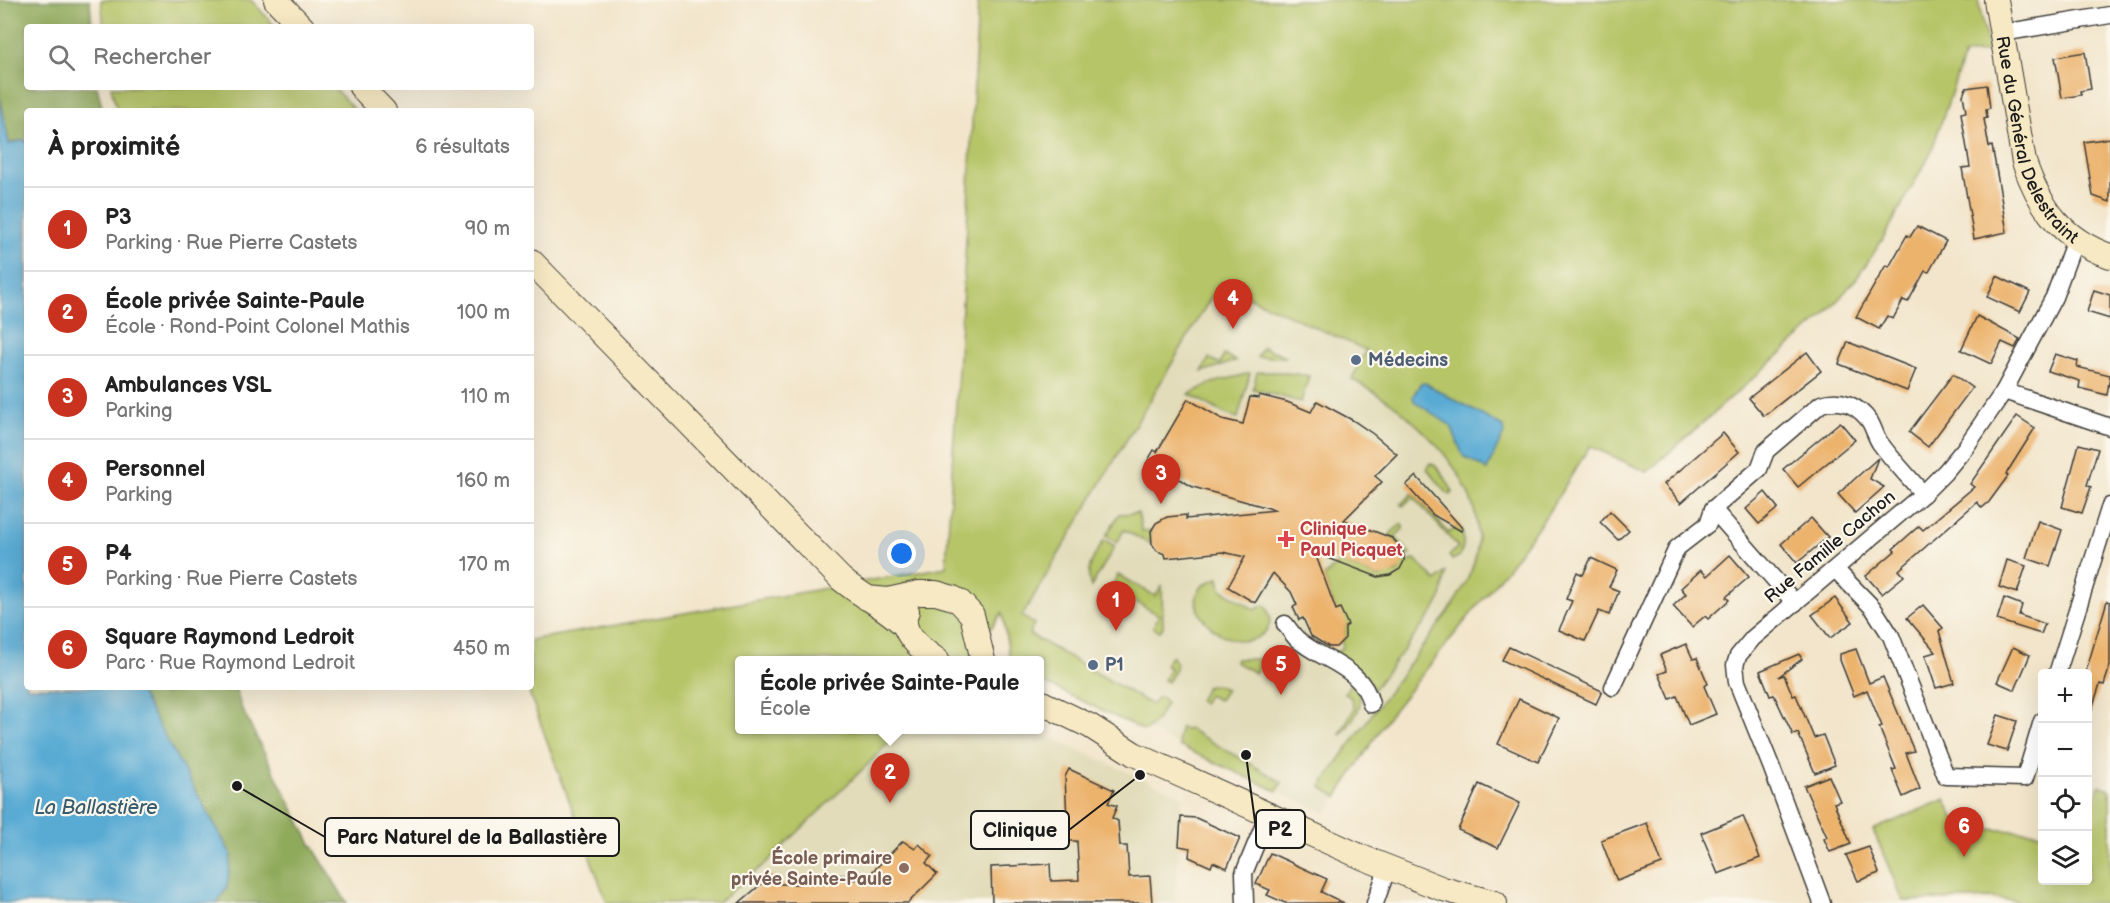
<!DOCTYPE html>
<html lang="fr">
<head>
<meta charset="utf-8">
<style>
	body { margin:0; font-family:"Balsamiq Sans",sans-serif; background:#f2f2f2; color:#222 }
	.controls { position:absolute; right:18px; bottom:18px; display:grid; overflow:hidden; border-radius:6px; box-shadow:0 6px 24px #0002 }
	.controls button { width:54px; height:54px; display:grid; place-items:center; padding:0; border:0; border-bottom:2px solid #e0e0e0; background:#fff; color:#222; font:30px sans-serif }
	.you { position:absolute; left:902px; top:554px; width:21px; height:21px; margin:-15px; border:4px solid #fff; border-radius:50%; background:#1a73e8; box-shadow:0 0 0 9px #1a73e833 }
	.badge { display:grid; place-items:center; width:39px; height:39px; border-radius:50%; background:#c8321e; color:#fff; font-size:20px; font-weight:700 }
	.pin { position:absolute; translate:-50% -50px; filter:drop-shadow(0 2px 3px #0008) }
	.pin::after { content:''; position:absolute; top:32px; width:21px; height:18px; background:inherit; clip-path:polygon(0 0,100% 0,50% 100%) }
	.popup { position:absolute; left:735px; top:656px; width:309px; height:78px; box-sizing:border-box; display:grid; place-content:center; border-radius:6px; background:#fff; filter:drop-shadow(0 2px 4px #0005); font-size:20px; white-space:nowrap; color:#767676 }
	.popup b { font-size:22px; color:#222 }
	.popup::after { content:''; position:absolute; left:50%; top:100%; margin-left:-12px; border:12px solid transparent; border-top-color:#fff }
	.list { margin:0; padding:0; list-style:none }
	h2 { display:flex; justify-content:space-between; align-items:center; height:78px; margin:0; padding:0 24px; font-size:26px }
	h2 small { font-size:20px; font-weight:400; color:#767676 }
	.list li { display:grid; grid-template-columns:39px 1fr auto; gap:18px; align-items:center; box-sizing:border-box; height:84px; padding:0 24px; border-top:2px solid #e0e0e0 }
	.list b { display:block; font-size:22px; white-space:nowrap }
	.list p { margin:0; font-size:20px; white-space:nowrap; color:#767676 }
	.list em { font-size:20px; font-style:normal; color:#767676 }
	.icon { flex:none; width:33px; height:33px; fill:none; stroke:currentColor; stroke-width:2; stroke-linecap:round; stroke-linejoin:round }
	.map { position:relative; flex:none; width:2110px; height:903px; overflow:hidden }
	.search { position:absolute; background:#fff; box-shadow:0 6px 24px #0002; left:24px; top:24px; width:510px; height:66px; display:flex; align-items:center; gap:15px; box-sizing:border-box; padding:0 21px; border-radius:6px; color:#767676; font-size:22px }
	.panel { position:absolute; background:#fff; box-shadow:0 6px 24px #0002; left:24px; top:108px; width:510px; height:582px; border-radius:6px }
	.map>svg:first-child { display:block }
	.built { fill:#e2dcba }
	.green { fill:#b6c568; stroke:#697042; stroke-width:1.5 }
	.forest { fill:#90aa5c; stroke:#56633c; stroke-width:1.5 }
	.water { fill:#5aabd4; stroke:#3b6478; stroke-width:1.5 }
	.building { fill:#ecb36d }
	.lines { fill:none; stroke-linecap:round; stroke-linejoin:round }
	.street-casing { stroke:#3c3a36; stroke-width:19 }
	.secondary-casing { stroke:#3c3a36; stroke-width:26 }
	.street { stroke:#fff; stroke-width:16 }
	.secondary { stroke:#f7e9c3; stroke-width:24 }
	.service-dot { fill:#5c6f8a; stroke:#fbf7ec; stroke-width:2 }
	.health-dot { fill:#e0444e; stroke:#fbf7ec; stroke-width:2 }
	.education-dot { fill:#8d6e63; stroke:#fbf7ec; stroke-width:2 }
	.labels { text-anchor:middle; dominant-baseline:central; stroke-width:4.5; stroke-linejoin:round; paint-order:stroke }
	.street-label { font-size:18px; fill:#1c1c1c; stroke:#fbf7ec }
	.service-label { font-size:18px; font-weight:bold; fill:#4e5e75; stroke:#fbf7ec; text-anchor:start }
	.health-label { font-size:18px; font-weight:bold; fill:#be3a42; stroke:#fbf7ec; text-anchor:start }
	.education-label { font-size:18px; font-weight:bold; fill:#785e54; stroke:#fbf7ec; text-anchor:end }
	.water-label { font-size:20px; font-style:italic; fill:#385c6f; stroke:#fbf7ec }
	.leader { fill:none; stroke:#1c1c1c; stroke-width:2 }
	.callout-dot { fill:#1c1c1c; stroke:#fbf7ec; stroke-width:2 }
	.callout { fill:#fbf7ec; stroke:#1c1c1c; stroke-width:2 }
	.callout-label { font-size:20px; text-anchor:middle; font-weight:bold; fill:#1c1c1c }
</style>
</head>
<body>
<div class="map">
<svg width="2110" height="903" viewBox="0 0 2110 903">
	<rect width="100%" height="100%" fill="#fbf7ec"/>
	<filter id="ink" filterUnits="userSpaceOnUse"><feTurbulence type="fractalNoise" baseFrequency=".0167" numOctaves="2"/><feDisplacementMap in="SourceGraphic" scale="12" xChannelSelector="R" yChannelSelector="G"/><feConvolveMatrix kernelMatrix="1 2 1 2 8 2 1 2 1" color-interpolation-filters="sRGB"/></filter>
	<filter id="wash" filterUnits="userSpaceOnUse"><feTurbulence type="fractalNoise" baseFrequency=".008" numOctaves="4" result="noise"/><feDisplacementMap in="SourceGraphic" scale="24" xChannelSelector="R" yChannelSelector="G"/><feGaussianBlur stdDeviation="1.35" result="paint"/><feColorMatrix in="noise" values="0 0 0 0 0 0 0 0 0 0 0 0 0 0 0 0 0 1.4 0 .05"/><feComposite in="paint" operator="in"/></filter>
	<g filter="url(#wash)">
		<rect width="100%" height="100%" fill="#f2e5cb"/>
		<g class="built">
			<polygon points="1199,266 1590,446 1548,513 1510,565 1389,716 1326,814 1040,681 1040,660 1010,660 1002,613"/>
			<polygon points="901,730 1033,730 1182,796 1175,903 717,903 766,863 866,766"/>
		</g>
		<g class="green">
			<polygon points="101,0 251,0 276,27 104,27"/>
			<path d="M978 0H1978L1989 51 1964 55 1931 153 1883 239 1857 278 1826 314 1647 472 1590 446 1548 513 1510 565 1389 716 1337 797 1321 787C1351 741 1384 698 1417 654 1436 628 1459 601 1471 571 1493 515 1457 463 1419 427 1410 419 1401 410 1391 403 1379 394 1365 387 1352 379L1366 350 1219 284 1022 616 1034 624 1029 634 1152 705 1158 697 1163 698 1166 703C1161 714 1155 725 1145 731L1040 681V660H1010L1002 613 968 660H740V730H901L866 766 766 863 717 903H607L527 687H531V640L946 567 968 208Z"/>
			<polygon points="111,87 333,87 356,111 117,111"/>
			<polygon points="1263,347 1273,352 1275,351 1285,357 1257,357"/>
			<polygon points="1224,355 1236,361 1202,372 1209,358 1220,364"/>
			<polygon points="1257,372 1279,372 1309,376 1301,402 1253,389"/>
			<polygon points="1250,373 1238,418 1225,414 1189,394 1209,384"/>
			<path d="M1430 463C1441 467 1447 482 1453 492L1451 495 1447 493 1427 469Z"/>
			<path d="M1413 493 1449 533 1459 525C1465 535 1465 548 1458 557L1452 560 1449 556 1458 547 1413 497 1403 506 1401 504Z"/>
			<polygon points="1138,513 1142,531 1151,531 1150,544 1124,530 1117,543 1106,536 1119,514"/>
			<polygon points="1401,524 1404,528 1395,537 1411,554 1409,555 1404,555 1400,546 1390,537 1391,533"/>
			<path d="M1104 540 1115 546 1091 587C1084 568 1095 556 1104 540Z"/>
			<polygon points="1415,559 1436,581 1446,572 1441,598 1434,611 1373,690 1366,677 1333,654 1342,648 1343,645 1341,643 1345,638 1345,627 1348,625 1336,610 1324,577 1339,562 1380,578 1381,576 1397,572 1404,561 1409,562"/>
			<polygon points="1118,575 1155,596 1162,586 1163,627 1161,630 1158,631 1153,627 1159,615 1111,588"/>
			<path d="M1219 578 1221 589 1255 610 1264 605 1266 606C1270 615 1273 624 1265 632 1233 665 1159 595 1219 578Z"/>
			<path d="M1171 656C1181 665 1174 672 1168 682L1164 680 1170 668 1165 665Z"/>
			<polygon points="1236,659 1260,659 1262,660 1255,673 1235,662"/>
			<path d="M1351 682C1370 704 1355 716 1341 735L1340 734 1354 709 1351 698 1345 693Z"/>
			<polygon points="1216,685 1226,689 1219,700 1208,695 1203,704 1199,701 1206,687"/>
			<polygon points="1181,727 1186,730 1189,729 1282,782 1277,791 1179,746 1178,738"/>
			<polygon points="2099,785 2110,789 2110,903 2030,903 1991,898 1903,901 1873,830 1945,799 1959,827 2042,833 2042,880 2088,880 2088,825"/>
		</g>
		<g class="forest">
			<polygon points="0,0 90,0 92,27 27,27 27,87 97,87 103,111 27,111 27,142 23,140 9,144 0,98"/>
			<polygon points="137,687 159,687 164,695 173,687 235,687 241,707 310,842 347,903 217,903 227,887 231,854"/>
		</g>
		<g class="water">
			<polygon points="0,98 9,144 23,140 27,142 27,687 137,687 231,854 227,887 217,903 0,903"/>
			<polygon points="1425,383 1503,427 1504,433 1487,470 1463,456 1451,426 1414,401 1413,396 1420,384"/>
		</g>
		<g id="blocks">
			<g class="building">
				<polygon points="2085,52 2091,89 2080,91 2081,95 2062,98 2055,57"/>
				<polygon points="1987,85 1990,108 1986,109 1987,118 1984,119 1989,147 1992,146 1995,162 2007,232 1974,239 1962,168 1970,167 1961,113 1966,112 1963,95 1966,88"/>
				<polygon points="2110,138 2110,202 2093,196 2084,142"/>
				<polygon points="1917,226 1946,241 1929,272 1925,271 1908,302 1903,300 1893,319 1887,316 1879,329 1856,317 1886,265 1889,267 1907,235 1910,237"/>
				<polygon points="1997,276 2030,292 2020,312 1987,297"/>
				<polygon points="2094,290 2110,295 2110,319 2087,312"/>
				<polygon points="1977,316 2020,339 2015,348 2002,342 1991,364 1961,350"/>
				<polygon points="1848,342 1916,369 1907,391 1839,364"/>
				<polygon points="1807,352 1821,371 1764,416 1749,398"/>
				<polygon points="2055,354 2078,361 2077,367 2110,375 2107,395 2079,388 2080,381 2048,371"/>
				<polygon points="1953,374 1972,388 1928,447 1909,432"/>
				<polygon points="1259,395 1287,402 1311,412 1317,401 1354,421 1373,434 1397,454 1375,476 1382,482 1344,520 1392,538 1400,546 1404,555 1404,561 1400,569 1390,575 1378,577 1315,553 1336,610 1340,608 1348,625 1345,627 1345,638 1336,647 1329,647 1311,636 1303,618 1299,620 1293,607 1297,605 1291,592 1273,573 1255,603 1228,587 1245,557 1223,552 1166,558 1165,554 1157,551 1152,544 1151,531 1156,523 1167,517 1186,515 1186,519 1276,510 1193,487 1167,472 1165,475 1146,464 1154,450 1157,452 1188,399 1222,419 1243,424 1250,397 1259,398"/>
				<polygon points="2017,416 2035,428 2006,474 2008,476 1989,502 1982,508 1977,502 1899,570 1904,576 1882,594 1866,576 1895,551 1893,549 1919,526 1923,530 1974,487 1970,484"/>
				<polygon points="1840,422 1855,440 1798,487 1783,469"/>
				<polygon points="1723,433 1739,452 1681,503 1664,484"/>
				<polygon points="2079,444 2098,449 2087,485 2091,487 2082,513 2062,507"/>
				<polygon points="1878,458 1870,479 1884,487 1855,513 1838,494"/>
				<polygon points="1416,476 1463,529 1461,531 1433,515 1406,485"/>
				<polygon points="1765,492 1778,508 1759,524 1746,509"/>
				<polygon points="1610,511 1629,530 1618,540 1600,522"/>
				<polygon points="1811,518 1828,537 1797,563 1781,544"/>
				<polygon points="2038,521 2062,530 2050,566 2026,558"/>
				<polygon points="1730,555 1749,577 1726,597 1729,600 1708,619 1705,616 1692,627 1673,606 1686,594 1681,588 1701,570 1707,576"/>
				<polygon points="1591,558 1617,570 1609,587 1619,591 1609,615 1599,611 1585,641 1559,630 1572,601 1566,599 1577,572 1583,575"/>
				<polygon points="2007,560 2026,566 2017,593 1999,587"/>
				<polygon points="1835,598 1853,622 1830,638 1812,615"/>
				<polygon points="2004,598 2022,605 2019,615 2045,624 2041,634 1997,620"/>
				<polygon points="2107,601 2110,602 2110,666 2104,685 2100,684 2090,715 2088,715 2088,672 2086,671"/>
				<polygon points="1923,605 1943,628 1939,631 1954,683 1936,688 1925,655 1936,652 1907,618"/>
				<polygon points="1686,644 1693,659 1697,658 1708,684 1704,686 1716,714 1689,725 1677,696 1670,699 1659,674 1667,671 1660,655"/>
				<polygon points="1509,647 1602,691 1596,704 1502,660"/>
				<polygon points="2013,647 2030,655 2015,690 1997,682"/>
				<polygon points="1856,649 1869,683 1883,677 1914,751 1906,753 1920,789 1903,797 1892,770 1896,769 1879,727 1882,726 1867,690 1854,696 1840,660 1840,654"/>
				<polygon points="1799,654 1802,659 1778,677 1784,675 1793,696 1796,695 1814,738 1823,735 1835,765 1815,773 1798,733 1793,735 1774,695 1770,696 1760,671"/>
				<polygon points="1519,699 1559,718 1538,762 1498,744"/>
				<polygon points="1998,715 2017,721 2007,751 1987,745"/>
				<polygon points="1069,769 1114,790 1108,803 1117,806 1112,818 1118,821 1120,846 1127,846 1129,877 1150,876 1152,903 992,903 991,867 1050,864 1051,881 1079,880 1077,841 1068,841 1065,777"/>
				<polygon points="1829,776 1840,801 1834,803 1851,844 1830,852 1824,839 1827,837 1804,786"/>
				<polygon points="1479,784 1520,803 1498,848 1458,830"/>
				<polygon points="1743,816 1760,858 1718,874 1701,833"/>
				<polygon points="1181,817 1196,818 1240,838 1227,868 1213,862 1211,867 1189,857 1190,848 1179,846"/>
				<polygon points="1647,823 1662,864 1617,881 1601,840"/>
				<polygon points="903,841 915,849 919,844 932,856 926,863 937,874 908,903 739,903 772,875 779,884 799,884 799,876 845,875 845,880 865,879"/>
				<polygon points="1869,847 1879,873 1858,881 1846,855"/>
				<polygon points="1270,853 1327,879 1321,892 1344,903 1285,903 1267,895 1270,890 1256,884"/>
			</g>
		</g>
	</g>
	<g filter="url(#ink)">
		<use href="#blocks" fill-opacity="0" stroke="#3c3a36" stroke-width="1.5"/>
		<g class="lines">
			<defs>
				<g id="street">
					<polyline points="2002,33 2110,15"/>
					<polyline points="2004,391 2110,427"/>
					<polyline points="1835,569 1873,608 1891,636 1946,776 2025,778 2042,721"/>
					<path d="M1795 603 1713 509 1759 469 1766 451 1821 404C1841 398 1858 405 1870 422 1874 429 1876 437 1880 443 1893 461 1909 477 1923 494"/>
					<path d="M1285 624C1289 629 1293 635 1297 639 1322 661 1363 667 1371 704"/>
					<polyline points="2057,674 2110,506"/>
					<polyline points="1613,687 1677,548 1708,524 1713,509"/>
					<polyline points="1245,903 1244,873 1268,815"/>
					<polyline points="1375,903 1388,867"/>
					<polyline points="1822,903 1771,766 1737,682 1735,665 1738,656 1753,638 1923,494 1945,472 1965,448 2004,391 2054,297 2075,240"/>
				</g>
				<g id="secondary">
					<polyline points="276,0 302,27"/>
					<path id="s1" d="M1996 0 2024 162C2040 208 2063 240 2110 256"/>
					<polyline points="361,87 384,111"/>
					<path d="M531 261 841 579C861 596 885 606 904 625"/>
					<polyline points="867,598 888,600 919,593 936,593 953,598 960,602 972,615 983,660"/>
					<path d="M907 611C897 631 922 650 937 660"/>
					<polyline points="1040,702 1090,726 1134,754 1364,858 1443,889 1495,903"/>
				</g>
			</defs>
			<use href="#street" class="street-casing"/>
			<use href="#secondary" class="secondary-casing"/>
			<use href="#street" class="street"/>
			<use href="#secondary" class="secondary"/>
		</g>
	</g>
	<g class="service-dot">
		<circle cx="1356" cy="360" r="6"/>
		<circle cx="1093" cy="665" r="6"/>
	</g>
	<path class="health-dot" d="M1283 530h6v6h6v6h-6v6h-6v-6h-6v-6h6z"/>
	<circle class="education-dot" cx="904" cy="868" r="6"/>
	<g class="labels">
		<g class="street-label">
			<text stroke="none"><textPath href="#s1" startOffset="148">Rue du Général Delestraint</textPath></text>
			<text transform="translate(1830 547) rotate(-40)">Rue Famille Cachon</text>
		</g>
		<g class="service-label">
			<text x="1368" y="360">Médecins</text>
			<text x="1105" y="665">P1</text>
		</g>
		<g class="health-label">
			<text x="1300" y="529">Clinique<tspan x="1300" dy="21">Paul Picquet</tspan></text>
		</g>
		<g class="education-label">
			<text x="892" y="858">École primaire<tspan x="892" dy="21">privée Sainte-Paule</tspan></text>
		</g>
		<g class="water-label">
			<text x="96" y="808">La Ballastière</text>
		</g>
	</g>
	<path class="leader" d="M1246 755L1256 829M1140 775L1069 830M237 786L325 837"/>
	<g class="callout-dot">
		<circle cx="1246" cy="755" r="6"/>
		<circle cx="1140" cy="775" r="6"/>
		<circle cx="237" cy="786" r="6"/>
	</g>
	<g class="callout">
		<rect x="1256" y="810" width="49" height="38" rx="6"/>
		<rect x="971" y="811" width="98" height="38" rx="6"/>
		<rect x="325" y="818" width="294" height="38" rx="6"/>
	</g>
	<g class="callout-label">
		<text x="1280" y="836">P2</text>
		<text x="1020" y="837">Clinique</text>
		<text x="472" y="844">Parc Naturel de la Ballastière</text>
	</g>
</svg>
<div class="controls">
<button>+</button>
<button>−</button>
<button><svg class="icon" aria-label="locate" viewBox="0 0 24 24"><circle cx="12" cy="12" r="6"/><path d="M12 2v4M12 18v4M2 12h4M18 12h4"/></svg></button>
<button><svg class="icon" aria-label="layers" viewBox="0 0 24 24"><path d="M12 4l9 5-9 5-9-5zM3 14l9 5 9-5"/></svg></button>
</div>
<div class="you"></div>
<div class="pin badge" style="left:1116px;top:631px">1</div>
<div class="pin badge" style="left:890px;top:803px">2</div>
<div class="popup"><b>École privée Sainte-Paule</b>École</div>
<div class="pin badge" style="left:1161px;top:504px">3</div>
<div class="pin badge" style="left:1233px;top:329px">4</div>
<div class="pin badge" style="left:1281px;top:695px">5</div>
<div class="pin badge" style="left:1964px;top:857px">6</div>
<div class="search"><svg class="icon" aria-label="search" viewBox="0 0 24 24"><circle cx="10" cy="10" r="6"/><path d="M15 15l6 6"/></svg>Rechercher</div>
<section class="panel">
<h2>À proximité<small>6 résultats</small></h2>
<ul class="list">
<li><span class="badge">1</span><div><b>P3</b><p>Parking · Rue Pierre Castets</p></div><em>90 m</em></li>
<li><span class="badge">2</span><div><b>École privée Sainte-Paule</b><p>École · Rond-Point Colonel Mathis</p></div><em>100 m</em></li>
<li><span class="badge">3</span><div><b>Ambulances VSL</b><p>Parking</p></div><em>110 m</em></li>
<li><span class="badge">4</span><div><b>Personnel</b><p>Parking</p></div><em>160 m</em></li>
<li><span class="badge">5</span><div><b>P4</b><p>Parking · Rue Pierre Castets</p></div><em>170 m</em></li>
<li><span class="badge">6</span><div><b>Square Raymond Ledroit</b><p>Parc · Rue Raymond Ledroit</p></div><em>450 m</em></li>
</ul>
</section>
</div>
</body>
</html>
